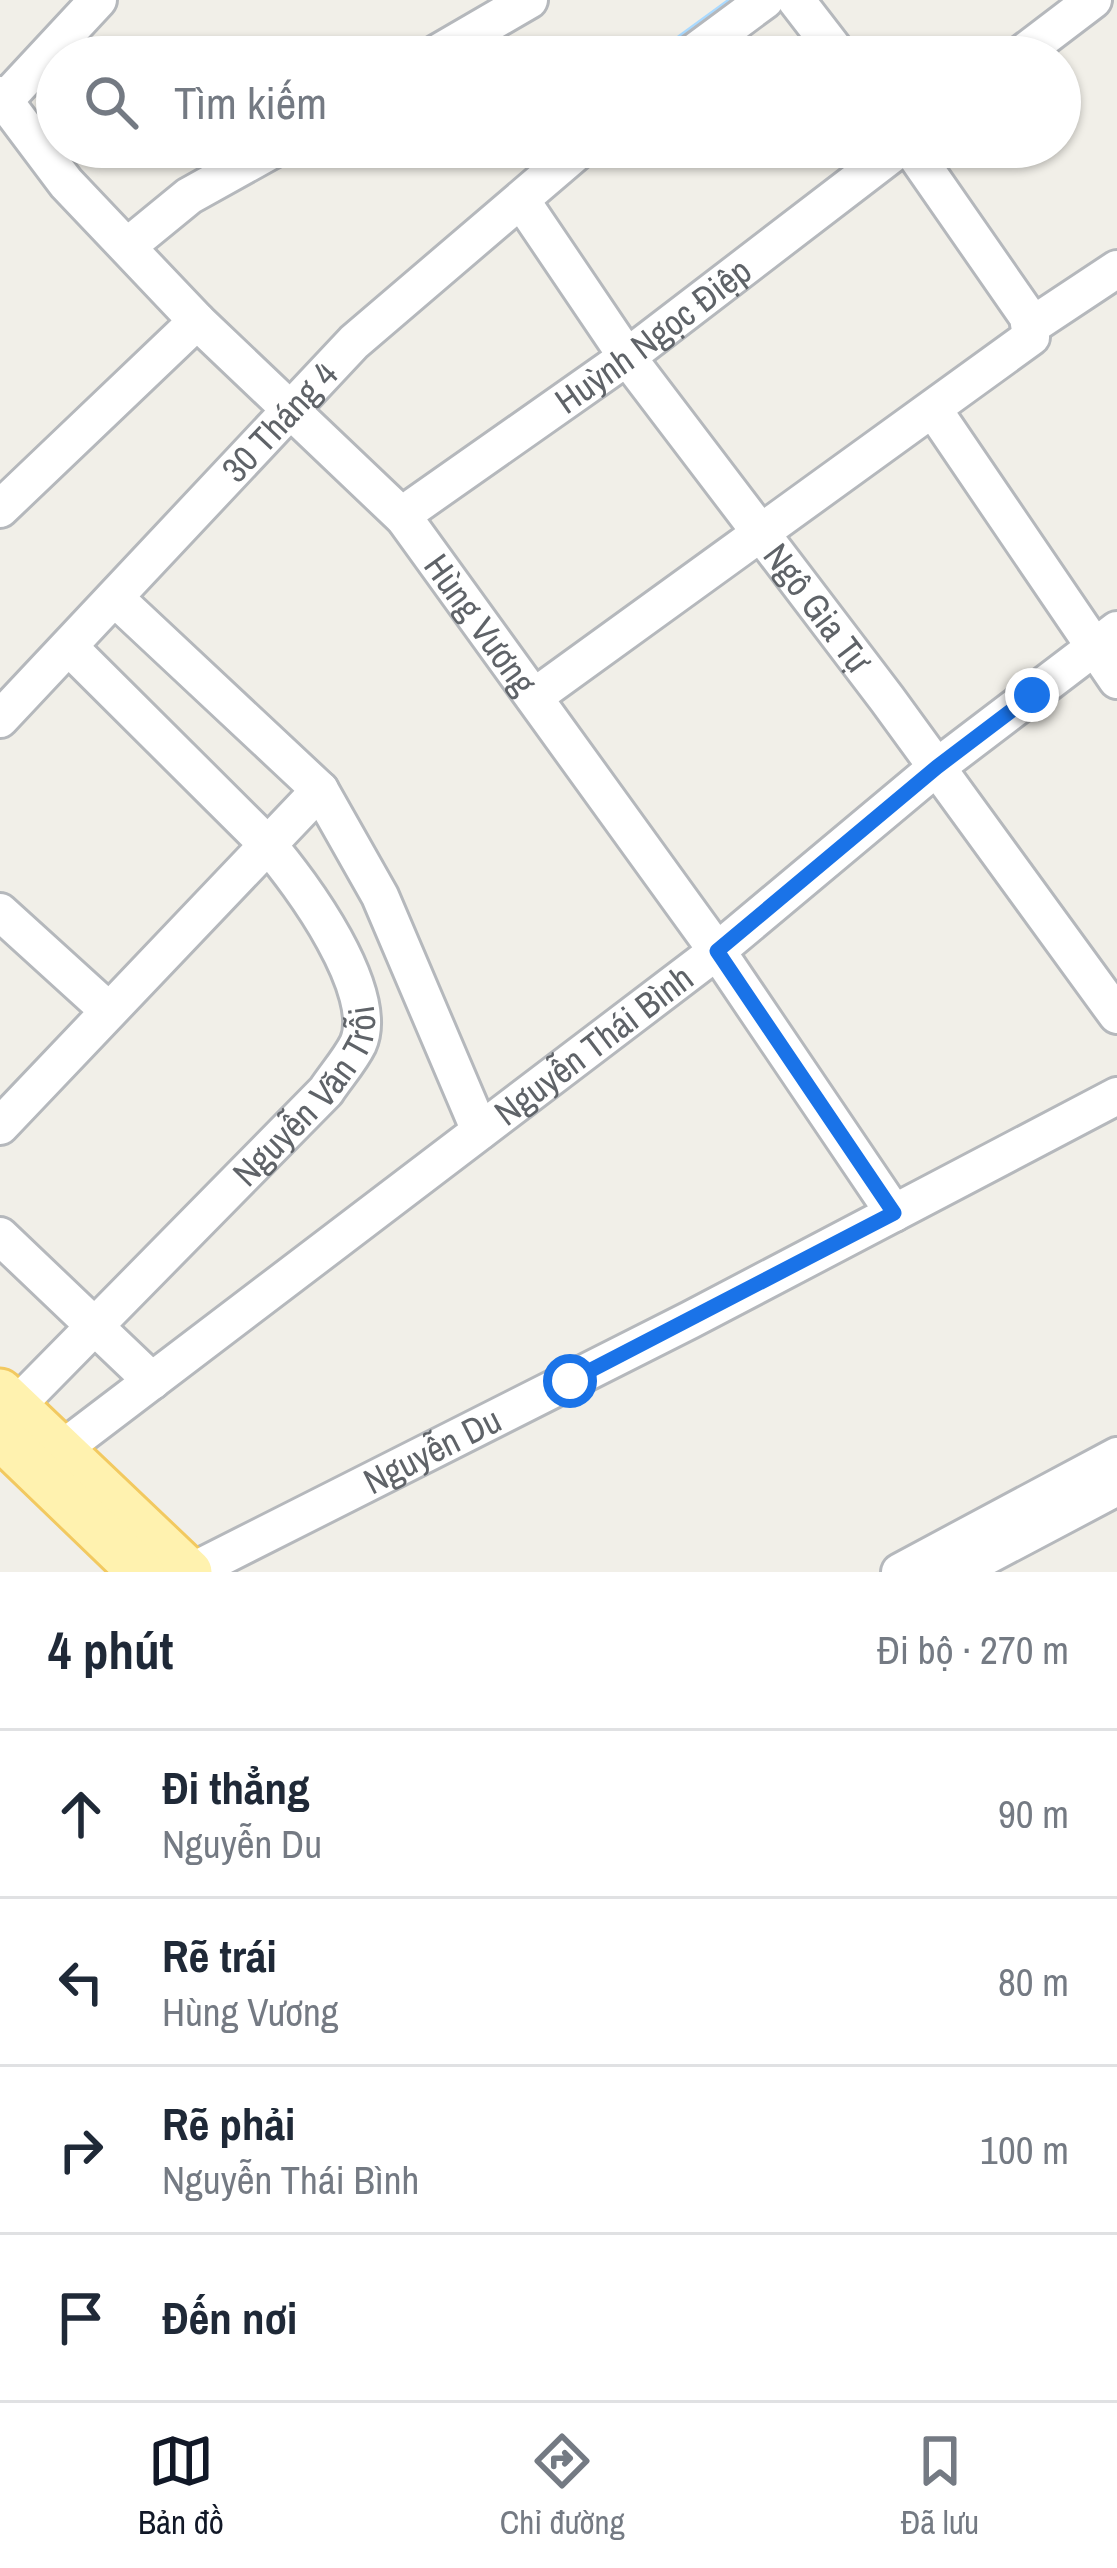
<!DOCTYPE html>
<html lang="vi">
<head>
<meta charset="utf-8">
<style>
	body { margin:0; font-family:"Archivo Narrow",sans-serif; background:#f6f6f7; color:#1f2937 }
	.stop { position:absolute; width:36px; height:36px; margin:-27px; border:9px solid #1a73e8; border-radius:50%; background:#fff }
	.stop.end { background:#1a73e8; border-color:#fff; box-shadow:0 3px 12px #0008 }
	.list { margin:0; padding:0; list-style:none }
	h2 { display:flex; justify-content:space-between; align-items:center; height:156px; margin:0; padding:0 48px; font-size:51px }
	h2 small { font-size:39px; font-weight:400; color:#747a83 }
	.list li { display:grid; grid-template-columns:78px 1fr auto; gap:36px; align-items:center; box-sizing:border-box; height:168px; padding:0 48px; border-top:3px solid #e0e1e3 }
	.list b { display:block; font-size:45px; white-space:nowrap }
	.list p { margin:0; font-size:39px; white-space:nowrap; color:#747a83 }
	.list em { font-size:39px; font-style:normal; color:#747a83 }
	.icon { flex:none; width:66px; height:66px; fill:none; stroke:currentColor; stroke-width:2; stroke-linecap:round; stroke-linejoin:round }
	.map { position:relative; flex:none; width:1117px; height:1572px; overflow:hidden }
	.search { position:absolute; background:#fff; box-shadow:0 3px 9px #0004; left:36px; right:36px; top:36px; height:132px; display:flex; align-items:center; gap:30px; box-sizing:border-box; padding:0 42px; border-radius:66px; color:#747a83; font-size:45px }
	.sheet { height:828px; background:#fff }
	nav { display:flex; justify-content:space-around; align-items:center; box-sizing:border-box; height:168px; border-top:3px solid #e0e1e3; background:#fff; font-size:33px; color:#747a83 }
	nav a { display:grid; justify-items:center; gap:6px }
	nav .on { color:#111827 }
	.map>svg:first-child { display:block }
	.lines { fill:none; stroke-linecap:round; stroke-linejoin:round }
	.stream { stroke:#aadaff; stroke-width:8 }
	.minor-casing { stroke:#b5b8bc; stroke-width:42 }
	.major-casing { stroke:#f2c960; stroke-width:51 }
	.minor { stroke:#fff; stroke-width:36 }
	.major { stroke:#fff2af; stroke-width:45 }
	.route { stroke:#1a73e8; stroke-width:15 }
	.labels { text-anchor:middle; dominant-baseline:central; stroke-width:12; stroke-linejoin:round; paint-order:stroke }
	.street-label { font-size:36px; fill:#5f6368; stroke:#fff }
</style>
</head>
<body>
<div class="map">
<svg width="1117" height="1572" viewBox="0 0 1117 1572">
	<rect width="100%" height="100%" fill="#f1efe8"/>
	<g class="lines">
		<polyline class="stream" points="655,57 733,0"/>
		<defs>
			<g id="minor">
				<polyline points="796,0 840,57"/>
				<polyline points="431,57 529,0"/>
				<polyline points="688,57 765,0"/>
				<polyline points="1018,57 1093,0"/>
				<path id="s1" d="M0 95 66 183 197 321 404 518 717 951 894 1213"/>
				<polyline points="4,101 98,0"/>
				<path id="s2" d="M521 200 627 357 887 699 1117 1015"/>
				<polyline points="128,246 189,196 277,147"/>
				<polyline points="1031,326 1117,269"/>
				<polyline points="933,409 1117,680"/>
				<polyline points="0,509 197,321"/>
				<path id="s3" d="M404 518 415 506 627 357 901 147"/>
				<polyline points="116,599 320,790 380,896 480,1131"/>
				<polyline points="534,697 1031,337 1028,317 910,147"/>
				<path id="s4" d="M0 719 354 342 582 147"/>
				<polyline points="0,912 109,1011"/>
				<polyline points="0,1126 320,790"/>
				<polyline points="0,1236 152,1381"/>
				<path id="s5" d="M15 1407 326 1091C336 1076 350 1060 358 1044 381 992 301 883 268 845L70 648"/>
				<path id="s6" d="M61 1450 717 951 937 767 1117 630"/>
				<path id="s7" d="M191 1572 690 1320 1117 1096"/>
				<polyline points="900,1572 1117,1456"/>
				<polyline points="956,1572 1117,1487"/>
			</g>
			<g id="major">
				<polyline points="0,1392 189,1572"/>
				<polyline points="0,1436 141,1572"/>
			</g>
		</defs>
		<use href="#minor" class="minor-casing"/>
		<use href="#major" class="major-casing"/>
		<use href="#minor" class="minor"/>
		<use href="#major" class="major"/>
	</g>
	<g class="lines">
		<polyline class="route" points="570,1381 894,1213 717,951 937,767 1032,695"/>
	</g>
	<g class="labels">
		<g class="street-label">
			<text stroke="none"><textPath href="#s3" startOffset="309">Huỳnh Ngọc Điệp</textPath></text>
			<text stroke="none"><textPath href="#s4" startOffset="408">30 Tháng 4</textPath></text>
			<text stroke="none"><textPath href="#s2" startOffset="504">Ngô Gia Tự</textPath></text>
			<text stroke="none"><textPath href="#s1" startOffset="717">Hùng Vương</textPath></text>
			<text stroke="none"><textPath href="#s6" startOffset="669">Nguyễn Thái Bình</textPath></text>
			<text stroke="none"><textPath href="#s5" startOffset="429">Nguyễn Văn Trỗi</textPath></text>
			<text stroke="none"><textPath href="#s7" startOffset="270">Nguyễn Du</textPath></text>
		</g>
	</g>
</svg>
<div class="stop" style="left:570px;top:1381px"></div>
<div class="stop end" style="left:1032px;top:695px"></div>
<div class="search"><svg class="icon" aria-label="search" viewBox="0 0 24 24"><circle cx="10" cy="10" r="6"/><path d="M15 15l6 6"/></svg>Tìm kiếm</div>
</div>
<section class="sheet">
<h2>4 phút<small>Đi bộ · 270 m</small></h2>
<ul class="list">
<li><svg class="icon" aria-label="ahead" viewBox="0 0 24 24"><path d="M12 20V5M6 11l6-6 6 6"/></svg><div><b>Đi thẳng</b><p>Nguyễn Du</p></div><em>90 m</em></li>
<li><svg class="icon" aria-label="left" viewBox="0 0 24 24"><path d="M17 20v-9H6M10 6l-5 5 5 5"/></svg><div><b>Rẽ trái</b><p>Hùng Vương</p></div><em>80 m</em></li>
<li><svg class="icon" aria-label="right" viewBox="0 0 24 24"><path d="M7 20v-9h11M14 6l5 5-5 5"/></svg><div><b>Rẽ phải</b><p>Nguyễn Thái Bình</p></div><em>100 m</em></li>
<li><svg class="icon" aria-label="arrive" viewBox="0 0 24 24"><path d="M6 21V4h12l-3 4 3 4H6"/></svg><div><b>Đến nơi</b></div></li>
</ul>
</section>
<nav>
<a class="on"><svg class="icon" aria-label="map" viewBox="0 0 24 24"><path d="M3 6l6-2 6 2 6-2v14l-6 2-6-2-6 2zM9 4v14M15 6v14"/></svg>Bản đồ</a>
<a><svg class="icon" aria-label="directions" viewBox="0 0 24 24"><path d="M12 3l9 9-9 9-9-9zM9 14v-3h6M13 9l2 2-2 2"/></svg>Chỉ đường</a>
<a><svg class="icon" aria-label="saved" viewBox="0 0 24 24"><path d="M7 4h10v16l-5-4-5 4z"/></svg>Đã lưu</a>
</nav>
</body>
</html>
